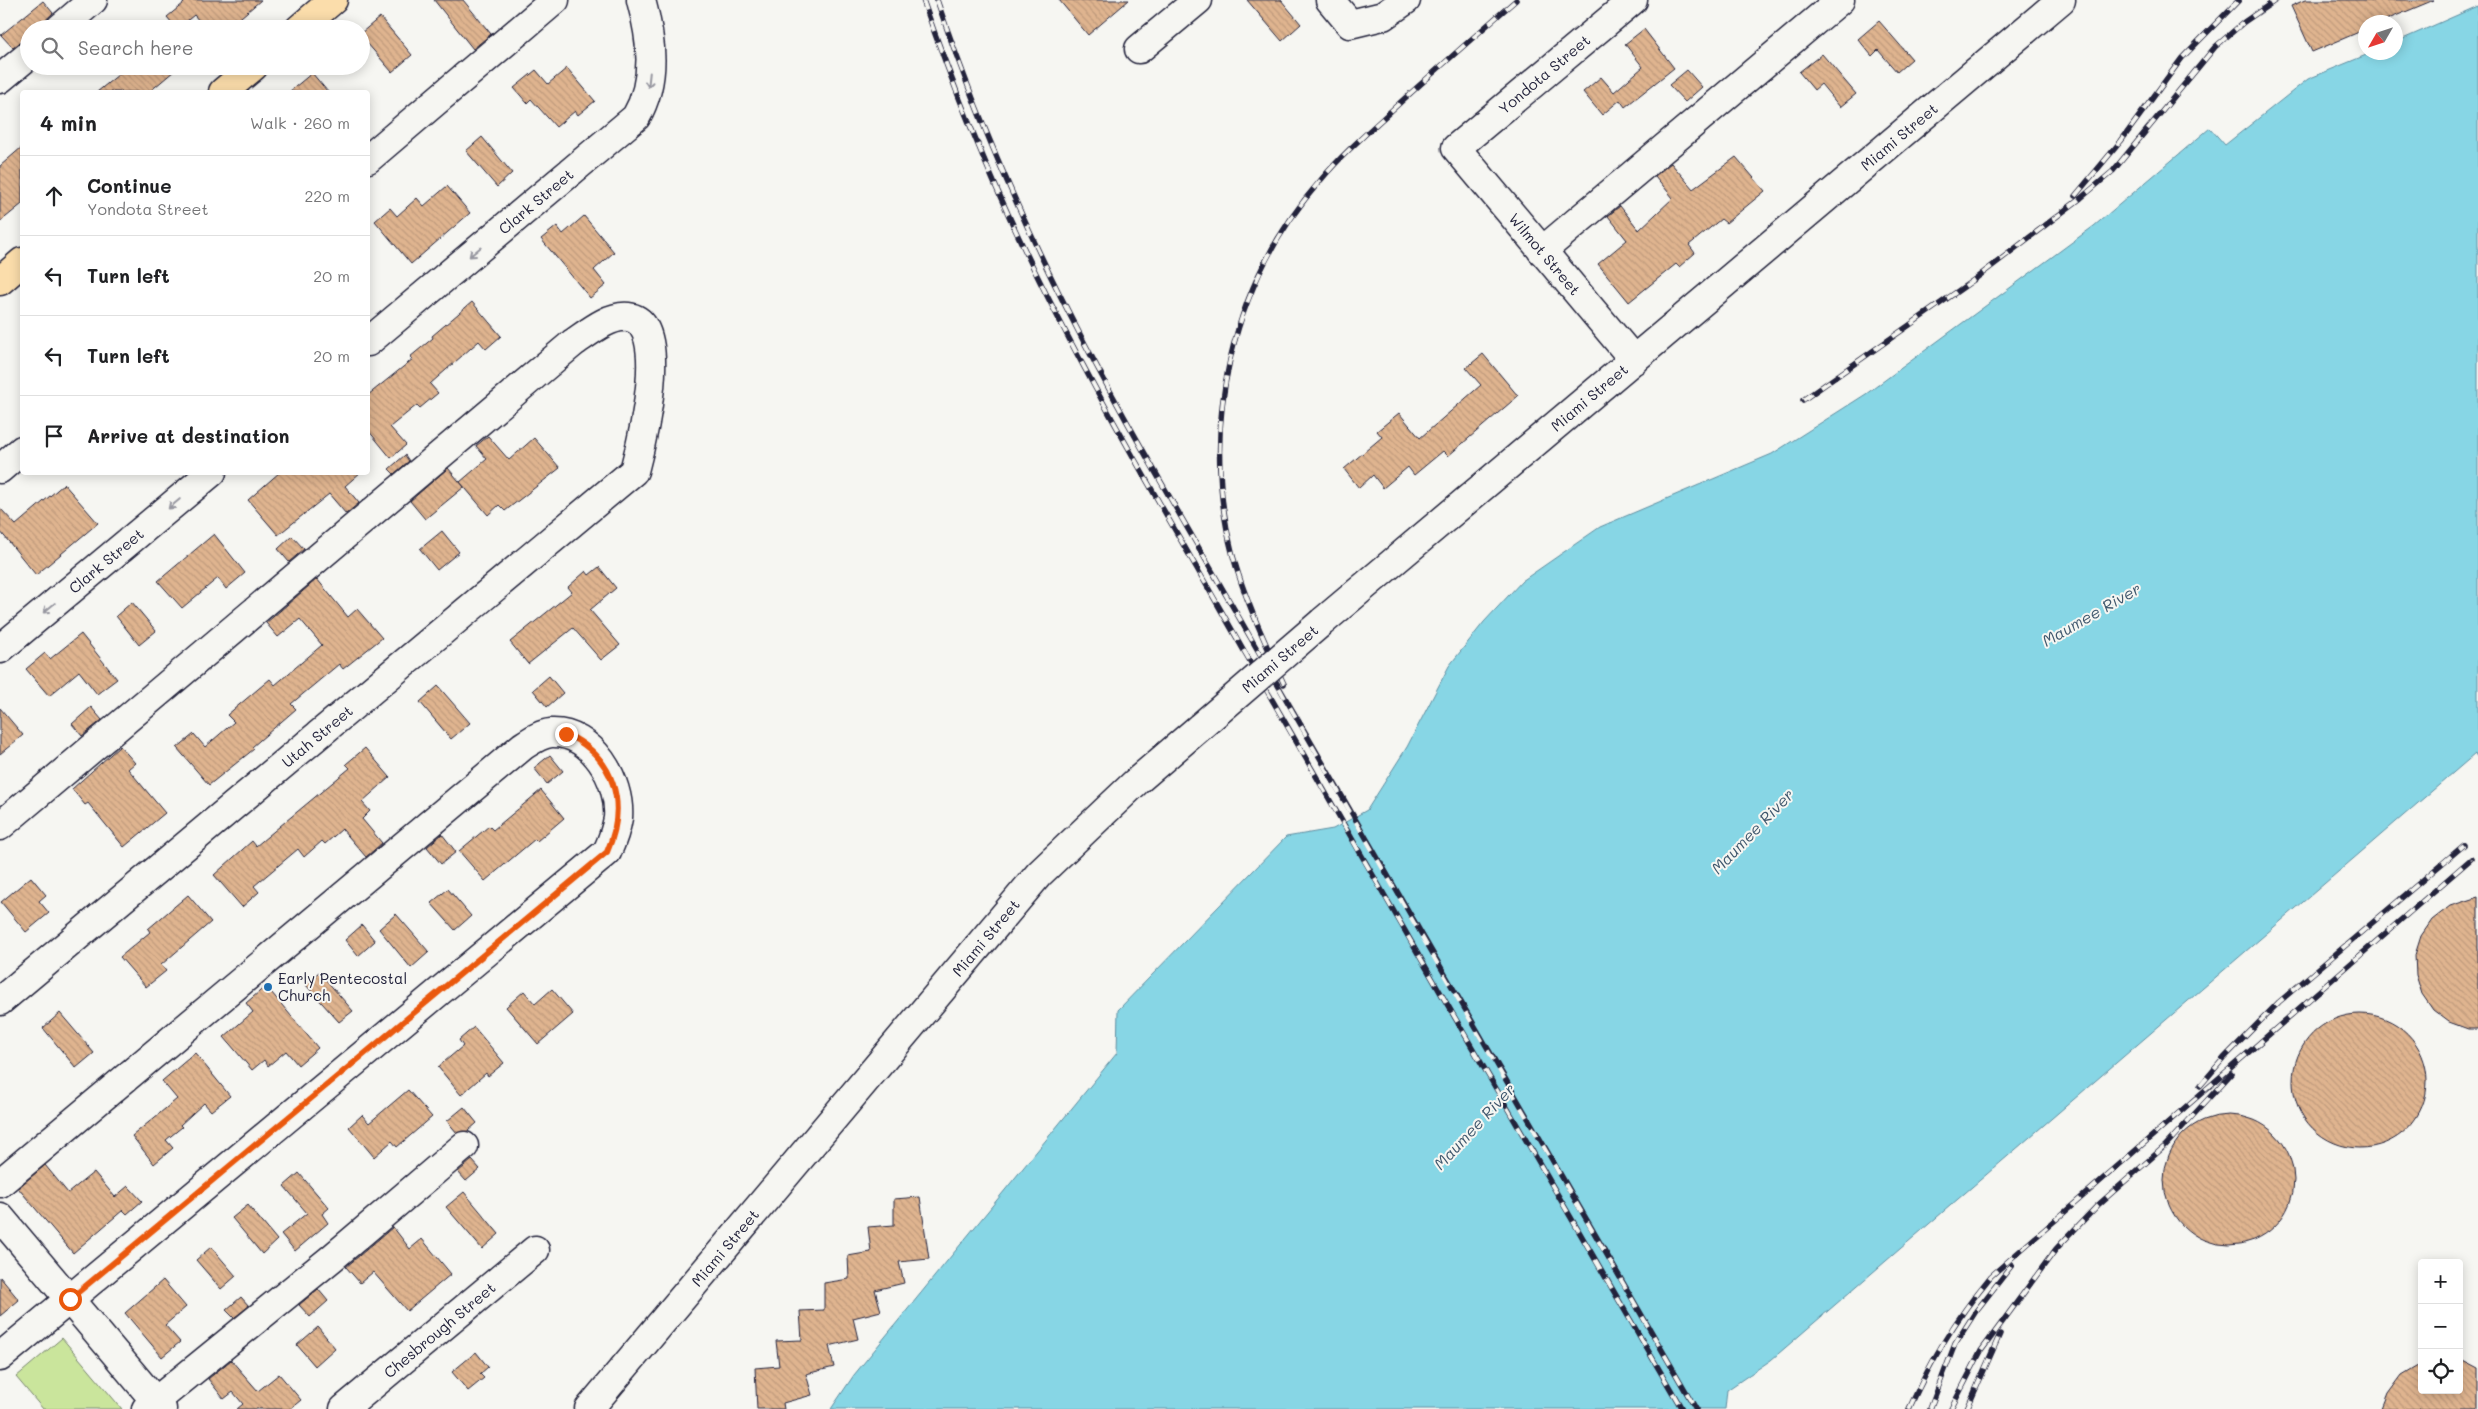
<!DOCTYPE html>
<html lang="en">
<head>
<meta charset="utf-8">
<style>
	body { margin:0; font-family:Mali,sans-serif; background:#f2f2f2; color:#202124 }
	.controls { position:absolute; right:15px; bottom:15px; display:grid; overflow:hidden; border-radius:5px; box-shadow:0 2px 12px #0003 }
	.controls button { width:45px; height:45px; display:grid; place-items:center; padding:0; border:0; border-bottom:1px solid #e0e0e0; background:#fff; color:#202124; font:25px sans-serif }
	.compass { position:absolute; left:2358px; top:15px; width:45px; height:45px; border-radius:50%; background:#fff; box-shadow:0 2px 12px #0003; rotate:231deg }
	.stop { position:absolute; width:15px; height:15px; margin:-11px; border:4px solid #ea580c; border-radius:50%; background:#fff }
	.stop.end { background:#ea580c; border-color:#fff; box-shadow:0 1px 5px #0008 }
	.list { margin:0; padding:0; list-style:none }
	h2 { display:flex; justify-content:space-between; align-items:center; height:65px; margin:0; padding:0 20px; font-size:21px }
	h2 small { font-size:16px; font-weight:400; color:#757577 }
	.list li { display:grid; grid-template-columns:32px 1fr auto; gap:15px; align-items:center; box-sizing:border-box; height:80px; padding:0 20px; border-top:1px solid #e0e0e0 }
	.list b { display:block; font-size:19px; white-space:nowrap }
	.list p { margin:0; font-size:16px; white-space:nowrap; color:#757577 }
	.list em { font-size:16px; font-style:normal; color:#757577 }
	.icon { flex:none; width:28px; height:28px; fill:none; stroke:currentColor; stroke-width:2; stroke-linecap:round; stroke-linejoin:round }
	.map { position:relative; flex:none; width:2478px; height:1409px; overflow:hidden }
	.search { position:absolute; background:#fff; box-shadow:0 2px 12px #0003; left:20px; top:20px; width:350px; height:55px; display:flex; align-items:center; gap:12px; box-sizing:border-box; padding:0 18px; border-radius:28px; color:#757577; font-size:19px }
	.panel { position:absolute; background:#fff; box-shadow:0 2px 12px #0003; left:20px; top:90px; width:350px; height:385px; border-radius:5px }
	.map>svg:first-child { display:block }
	.garden { fill:#cae59c; stroke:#76846c }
	.water { fill:#87d6e5; stroke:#5f8ea1 }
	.building { fill:url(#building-back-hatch); stroke:#22223b }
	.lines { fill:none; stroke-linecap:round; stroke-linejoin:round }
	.minor-casing { stroke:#22223b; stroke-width:31 }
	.major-casing { stroke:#22223b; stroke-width:31 }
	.minor { stroke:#f6f6f2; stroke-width:28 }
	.major { stroke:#fbddab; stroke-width:28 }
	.rail-casing { stroke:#22223b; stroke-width:5.5 }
	.rail { stroke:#f6f6f2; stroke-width:4; stroke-dasharray:11; stroke-linecap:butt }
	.minor-bridge-casing { stroke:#22223b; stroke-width:31; stroke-linecap:butt }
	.minor-bridge { stroke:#f6f6f2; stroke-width:28 }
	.oneway { stroke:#9797a0 }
	.route { stroke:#ea580c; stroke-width:6 }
	.poi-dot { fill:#1f6fb2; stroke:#f6f6f2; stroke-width:2 }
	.labels { text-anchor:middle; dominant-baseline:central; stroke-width:4; stroke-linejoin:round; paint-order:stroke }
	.street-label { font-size:15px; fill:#22223b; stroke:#f6f6f2 }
	.poi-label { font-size:15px; fill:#22223b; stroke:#f6f6f2; text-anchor:start }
	.water-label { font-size:16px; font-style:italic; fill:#40586e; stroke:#f6f6f2 }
</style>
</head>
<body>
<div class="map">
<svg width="2478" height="1409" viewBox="0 0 2478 1409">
	<defs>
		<pattern id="building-back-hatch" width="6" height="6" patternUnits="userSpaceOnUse" patternTransform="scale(1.25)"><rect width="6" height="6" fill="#dfb48f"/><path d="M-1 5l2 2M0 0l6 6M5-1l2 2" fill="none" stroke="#bf9a7c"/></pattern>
	</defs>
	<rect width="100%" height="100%" fill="#f6f6f2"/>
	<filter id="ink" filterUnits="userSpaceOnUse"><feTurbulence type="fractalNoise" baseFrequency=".02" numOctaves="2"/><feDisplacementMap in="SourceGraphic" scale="10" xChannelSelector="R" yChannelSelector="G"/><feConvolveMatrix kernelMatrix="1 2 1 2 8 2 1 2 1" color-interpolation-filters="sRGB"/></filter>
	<g filter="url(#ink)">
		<polygon class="garden" points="62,1338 122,1409 43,1409 16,1377"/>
		<polygon class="water" points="2478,6 2478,758 2475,754 1771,1360 1727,1390 1725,1409 831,1409 854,1375 1117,1053 1118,1010 1286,837 1333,829 1367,810 1407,747 1449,666 1484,622 1522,581 1600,527 1772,454 1866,394 2094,226 2210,128 2225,145 2308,79 2371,53 2396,52 2396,42"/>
		<g class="building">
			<polygon points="182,0 261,0 227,29 206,29 194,15 177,29 167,17 184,3"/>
			<polygon points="434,0 463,0 491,34 473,49"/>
			<polygon points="1059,0 1129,0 1088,35"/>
			<polygon points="1247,0 1281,0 1301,24 1282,41"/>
			<polygon points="2305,0 2434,0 2381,22 2366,22 2366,29 2312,52 2291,6"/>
			<polygon points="43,1 53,13 36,29 29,29 29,35 13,48 1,35"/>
			<polygon points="380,17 412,55 392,72 361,36 361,33"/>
			<polygon points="1879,21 1912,59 1897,72 1878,50 1872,56 1858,39"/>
			<polygon points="1644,29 1674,68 1625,107 1620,100 1602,115 1583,92 1601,77 1614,92 1643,67 1625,44"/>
			<polygon points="1822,54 1856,94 1840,107 1821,84 1814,90 1799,72"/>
			<polygon points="129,66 180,66 149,92 97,92"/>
			<polygon points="567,68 595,101 578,115 575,111 556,127 531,99 527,103 514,88 536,70 548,84"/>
			<polygon points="1687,70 1702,87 1685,102 1669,85"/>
			<polygon points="312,73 328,92 289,92"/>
			<polygon points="482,137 512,173 497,187 466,151"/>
			<polygon points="22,147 22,204 0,222 0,166"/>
			<polygon points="1736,157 1765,191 1726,223 1721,219 1689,245 1695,253 1679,267 1676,264 1629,302 1598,264 1627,240 1608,216 1620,206 1639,230 1673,198 1655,176 1671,163 1693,189"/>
			<polygon points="447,186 470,213 411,264 375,221 390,208 397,216 417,198 424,206"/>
			<polygon points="584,216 614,252 594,270 606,285 590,298 541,239 557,226 563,234"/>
			<polygon points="472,302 501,336 486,349 479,341 430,384 438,393 420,408 417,405 390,427 406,445 391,458 368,430 368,395 413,359 410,357 433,338 432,336"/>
			<polygon points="1483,354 1518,396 1448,456 1443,451 1414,475 1408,467 1383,488 1373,475 1359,488 1344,469 1382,437 1377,431 1399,413 1420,438 1481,385 1466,368"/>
			<polygon points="488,436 509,460 534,438 560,468 505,511 499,505 488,515 460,482 487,459 476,446"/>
			<polygon points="405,455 409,461 394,474 389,469"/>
			<polygon points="448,468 464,487 425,519 410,501"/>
			<polygon points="280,472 361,472 345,486 359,503 346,514 329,494 278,535 248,500"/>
			<polygon points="64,484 98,523 36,575 0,531 0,508 16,525"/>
			<polygon points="442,531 459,552 437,570 420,549"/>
			<polygon points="214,534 245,573 226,589 218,578 182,608 158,581"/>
			<polygon points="292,536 304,549 289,562 278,549"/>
			<polygon points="599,567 616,588 590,610 620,645 601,660 573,628 528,664 510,642 572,592 568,587 586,571 589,575"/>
			<polygon points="317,579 348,617 357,609 382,638 343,669 339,664 291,704 296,709 252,747 254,749 209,785 177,748 194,734 205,747 234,722 227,715 270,679 275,685 322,645 300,619 278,637 266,623"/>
			<polygon points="132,602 156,631 139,645 116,616"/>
			<polygon points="81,634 117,679 97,694 79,671 49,696 26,669 45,653 50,659"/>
			<polygon points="549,676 563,693 547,707 533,690"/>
			<polygon points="438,686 470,723 451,739 420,702"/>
			<polygon points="91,707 102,720 82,736 72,724"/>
			<polygon points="0,708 23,735 0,754"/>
			<polygon points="120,746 135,763 128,769 165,813 124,847 88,803 85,805 72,789"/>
			<polygon points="365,748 390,777 362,802 370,811 362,819 382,843 366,857 342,829 325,844 322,841 304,857 298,849 254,886 259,892 242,907 214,875 252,841 256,846 350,768 346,764"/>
			<polygon points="550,755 563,771 547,784 534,768"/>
			<polygon points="541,790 564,818 537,841 535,839 485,881 459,851 489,826 493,830"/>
			<polygon points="442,834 456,852 441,864 427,847"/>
			<polygon points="31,877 46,895 39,901 49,913 26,932 1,902"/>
			<polygon points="448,889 471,916 455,930 431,903"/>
			<polygon points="188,895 211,922 161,965 166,971 146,987 120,957 150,932 148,929"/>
			<polygon points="2478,897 2478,1029 2468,1029 2449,1022 2433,1010 2422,994 2416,975 2415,955 2421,936 2432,920 2450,906"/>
			<polygon points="396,914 429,952 411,968 379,929"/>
			<polygon points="362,925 375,941 358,956 345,940"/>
			<polygon points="319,972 353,1011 339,1022 305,984"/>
			<polygon points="266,986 318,1048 298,1065 286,1051 268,1066 264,1060 252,1070 224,1037 253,1012 246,1003"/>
			<polygon points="552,989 573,1014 538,1044 506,1007 524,991 535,1004"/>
			<polygon points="60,1013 94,1053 76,1068 43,1028"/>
			<circle cx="2360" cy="1081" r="67"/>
			<polygon points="474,1027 504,1063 488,1076 486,1073 461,1095 438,1067 463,1046 459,1040"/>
			<polygon points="195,1053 230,1096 211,1111 204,1103 180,1125 182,1127 166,1140 173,1148 154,1164 132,1136 177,1099 162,1081"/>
			<polygon points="408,1090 432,1117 397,1147 392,1141 374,1157 349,1127 362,1115 369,1123"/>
			<polygon points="464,1107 477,1123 468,1131 457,1133 447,1121"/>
			<circle cx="2229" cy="1180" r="65"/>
			<polygon points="472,1160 480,1169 466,1181 458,1172"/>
			<polygon points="45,1165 68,1193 94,1172 115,1197 128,1186 142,1201 127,1214 123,1210 73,1253 18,1188"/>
			<polygon points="299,1173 329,1208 322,1214 328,1223 295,1251 281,1234 307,1213 284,1186"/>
			<polygon points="464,1192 499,1234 482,1249 446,1207"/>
			<polygon points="920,1197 929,1259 899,1262 904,1283 875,1290 881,1311 853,1318 858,1339 829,1346 834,1367 806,1374 812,1395 783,1403 784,1409 757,1409 755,1368 779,1366 776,1341 802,1340 800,1311 824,1310 824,1283 849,1279 848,1256 871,1252 868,1227 894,1225 894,1199"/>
			<polygon points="248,1205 277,1240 262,1254 232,1218"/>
			<polygon points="393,1227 410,1249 422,1239 451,1274 407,1311 373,1272 360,1283 346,1267"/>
			<polygon points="211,1247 236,1276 221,1289 196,1260"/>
			<polygon points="0,1277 19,1300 0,1316"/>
			<polygon points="163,1280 186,1307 165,1325 180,1342 162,1357 125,1313"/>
			<polygon points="318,1289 328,1301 310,1317 299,1305"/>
			<polygon points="241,1297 249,1306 234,1318 226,1310"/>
			<polygon points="318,1327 335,1348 315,1366 297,1345"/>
			<polygon points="476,1352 488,1367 480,1374 484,1378 468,1391 452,1372"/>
			<polygon points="2459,1358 2478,1368 2478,1409 2382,1409 2388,1394 2402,1375 2422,1363 2422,1390 2459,1390"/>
			<polygon points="231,1360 258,1391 279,1374 301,1400 290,1409 237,1409 243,1404 233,1392 224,1399 208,1379"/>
		</g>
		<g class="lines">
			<defs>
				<g id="minor">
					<polyline points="1330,0 1350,24 1383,16 1406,0"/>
					<path id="s1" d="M1633 0 1456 148 1634 360"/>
					<polyline points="59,29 93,0"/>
					<polyline points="1139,49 1198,0"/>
					<polyline points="0,79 29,55"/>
					<polyline points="368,159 555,0"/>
					<polyline points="1542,251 1840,0"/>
					<path id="s2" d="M368 342 636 117C657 80 652 40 641 0"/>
					<polyline points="0,469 22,450"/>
					<path id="s3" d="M1322 622 2061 0"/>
					<path id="s4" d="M0 649 212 472"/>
					<path d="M0 826 573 343C588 333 609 315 628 317 672 322 641 445 634 471L0 1001"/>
					<path d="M0 1183 523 746C531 741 540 734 551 733 592 731 621 781 618 818 616 830 612 841 607 852L0 1357"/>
					<polyline points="0,1217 162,1409"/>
					<polyline points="146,1409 332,1258 464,1146"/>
					<path id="s5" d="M344 1409 535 1250"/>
					<path id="s6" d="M589 1409 1039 874 1136 782 1200 727"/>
				</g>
				<g id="major">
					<polyline points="299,29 333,0"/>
					<polyline points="223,92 254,66"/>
					<polyline points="0,281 22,262"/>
				</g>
			</defs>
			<use href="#minor" class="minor-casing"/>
			<use href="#major" class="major-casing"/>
			<use href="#minor" class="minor"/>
			<use href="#major" class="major"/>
			<defs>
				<g id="rail">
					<path d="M923 0C954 89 989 176 1030 261 1095 396 1173 525 1247 656 1391 908 1536 1158 1682 1409"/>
					<path d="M937 0C966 86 1001 171 1040 254 1103 387 1180 514 1253 642 1399 899 1548 1154 1696 1409"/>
					<polyline points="2075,196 2121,141 2182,58 2239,0"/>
					<polyline points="1803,400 1975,279 2081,198 2113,171 2215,47 2244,22 2276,0"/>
					<path d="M1284 684C1265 642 1245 600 1233 556 1199 426 1231 283 1320 181 1345 151 1375 126 1404 99 1441 66 1478 33 1516 0"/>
					<polyline points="2200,1086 2224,1058 2279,1002 2464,845"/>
					<path d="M1909 1409C1933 1357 1954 1321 1991 1276L2471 859"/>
					<polyline points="1930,1409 1955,1344 1976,1311 2012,1265"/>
					<polyline points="1951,1409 1981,1351 2056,1249 2098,1205 2165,1146 2231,1074"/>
					<polyline points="1967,1409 2000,1334"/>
				</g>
			</defs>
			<use href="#rail" class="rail-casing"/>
			<use href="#rail" class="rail"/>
			<defs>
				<g id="minor-bridge">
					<path id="s7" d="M1200 727 1322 622"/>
				</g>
			</defs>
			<use href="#minor-bridge" class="minor-bridge-casing"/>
			<use href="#minor-bridge" class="minor-bridge"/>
		</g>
		<defs><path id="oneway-shaft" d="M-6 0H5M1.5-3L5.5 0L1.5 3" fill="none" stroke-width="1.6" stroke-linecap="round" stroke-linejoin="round" transform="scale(1.25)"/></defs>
		<g class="oneway">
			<use href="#oneway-shaft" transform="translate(649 80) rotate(96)"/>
			<use href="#oneway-shaft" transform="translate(475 252) rotate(140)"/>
			<use href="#oneway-shaft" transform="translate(174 504) rotate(140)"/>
			<use href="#oneway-shaft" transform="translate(49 608) rotate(140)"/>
		</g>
	</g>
	<g class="lines" filter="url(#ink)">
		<path class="route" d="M70 1299 607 852C628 804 615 757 566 734"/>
	</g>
	<circle class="poi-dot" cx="268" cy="987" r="5"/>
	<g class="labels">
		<g class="street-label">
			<text transform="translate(1544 74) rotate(-40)">Yondota Street</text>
			<text stroke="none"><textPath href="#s3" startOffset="754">Miami Street</textPath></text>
			<text stroke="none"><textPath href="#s2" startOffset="219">Clark Street</textPath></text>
			<text stroke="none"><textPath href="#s1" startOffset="369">Wilmot Street</textPath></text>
			<text stroke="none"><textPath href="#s3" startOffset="349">Miami Street</textPath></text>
			<text stroke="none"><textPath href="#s4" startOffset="138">Clark Street</textPath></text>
			<text stroke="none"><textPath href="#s7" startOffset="105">Miami Street</textPath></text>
			<text transform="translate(317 736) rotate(-40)">Utah Street</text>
			<text stroke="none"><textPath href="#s6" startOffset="616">Miami Street</textPath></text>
			<text stroke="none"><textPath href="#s6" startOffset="211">Miami Street</textPath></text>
			<text stroke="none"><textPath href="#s5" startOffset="124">Chesbrough Street</textPath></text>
		</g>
		<g class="poi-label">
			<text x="278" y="978">Early Pentecostal<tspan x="278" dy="17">Church</tspan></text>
		</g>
		<g class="water-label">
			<text transform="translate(2091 614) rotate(-30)">Maumee River</text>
			<text transform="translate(1752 831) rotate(-46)">Maumee River</text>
			<text transform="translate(1474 1126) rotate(-47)">Maumee River</text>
		</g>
	</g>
</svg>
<div class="controls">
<button>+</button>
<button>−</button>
<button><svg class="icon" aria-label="locate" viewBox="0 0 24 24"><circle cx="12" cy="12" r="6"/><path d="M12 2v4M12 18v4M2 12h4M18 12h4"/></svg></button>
</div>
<svg class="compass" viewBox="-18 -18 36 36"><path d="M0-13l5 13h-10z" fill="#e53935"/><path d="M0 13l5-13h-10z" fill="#757577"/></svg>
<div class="stop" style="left:70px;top:1299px"></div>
<div class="stop end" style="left:566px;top:734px"></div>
<div class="search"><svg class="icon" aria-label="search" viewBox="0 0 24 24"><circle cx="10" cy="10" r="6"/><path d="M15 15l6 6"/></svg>Search here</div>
<section class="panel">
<h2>4 min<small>Walk · 260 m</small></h2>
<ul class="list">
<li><svg class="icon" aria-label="ahead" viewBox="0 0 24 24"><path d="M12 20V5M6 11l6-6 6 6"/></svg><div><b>Continue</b><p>Yondota Street</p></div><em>220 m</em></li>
<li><svg class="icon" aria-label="left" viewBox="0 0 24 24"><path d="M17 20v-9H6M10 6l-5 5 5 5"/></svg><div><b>Turn left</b></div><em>20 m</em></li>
<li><svg class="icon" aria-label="left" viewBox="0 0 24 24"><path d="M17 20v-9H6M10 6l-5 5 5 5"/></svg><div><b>Turn left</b></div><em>20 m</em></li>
<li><svg class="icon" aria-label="arrive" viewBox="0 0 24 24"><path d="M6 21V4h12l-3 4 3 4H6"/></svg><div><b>Arrive at destination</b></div></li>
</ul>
</section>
</div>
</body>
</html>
